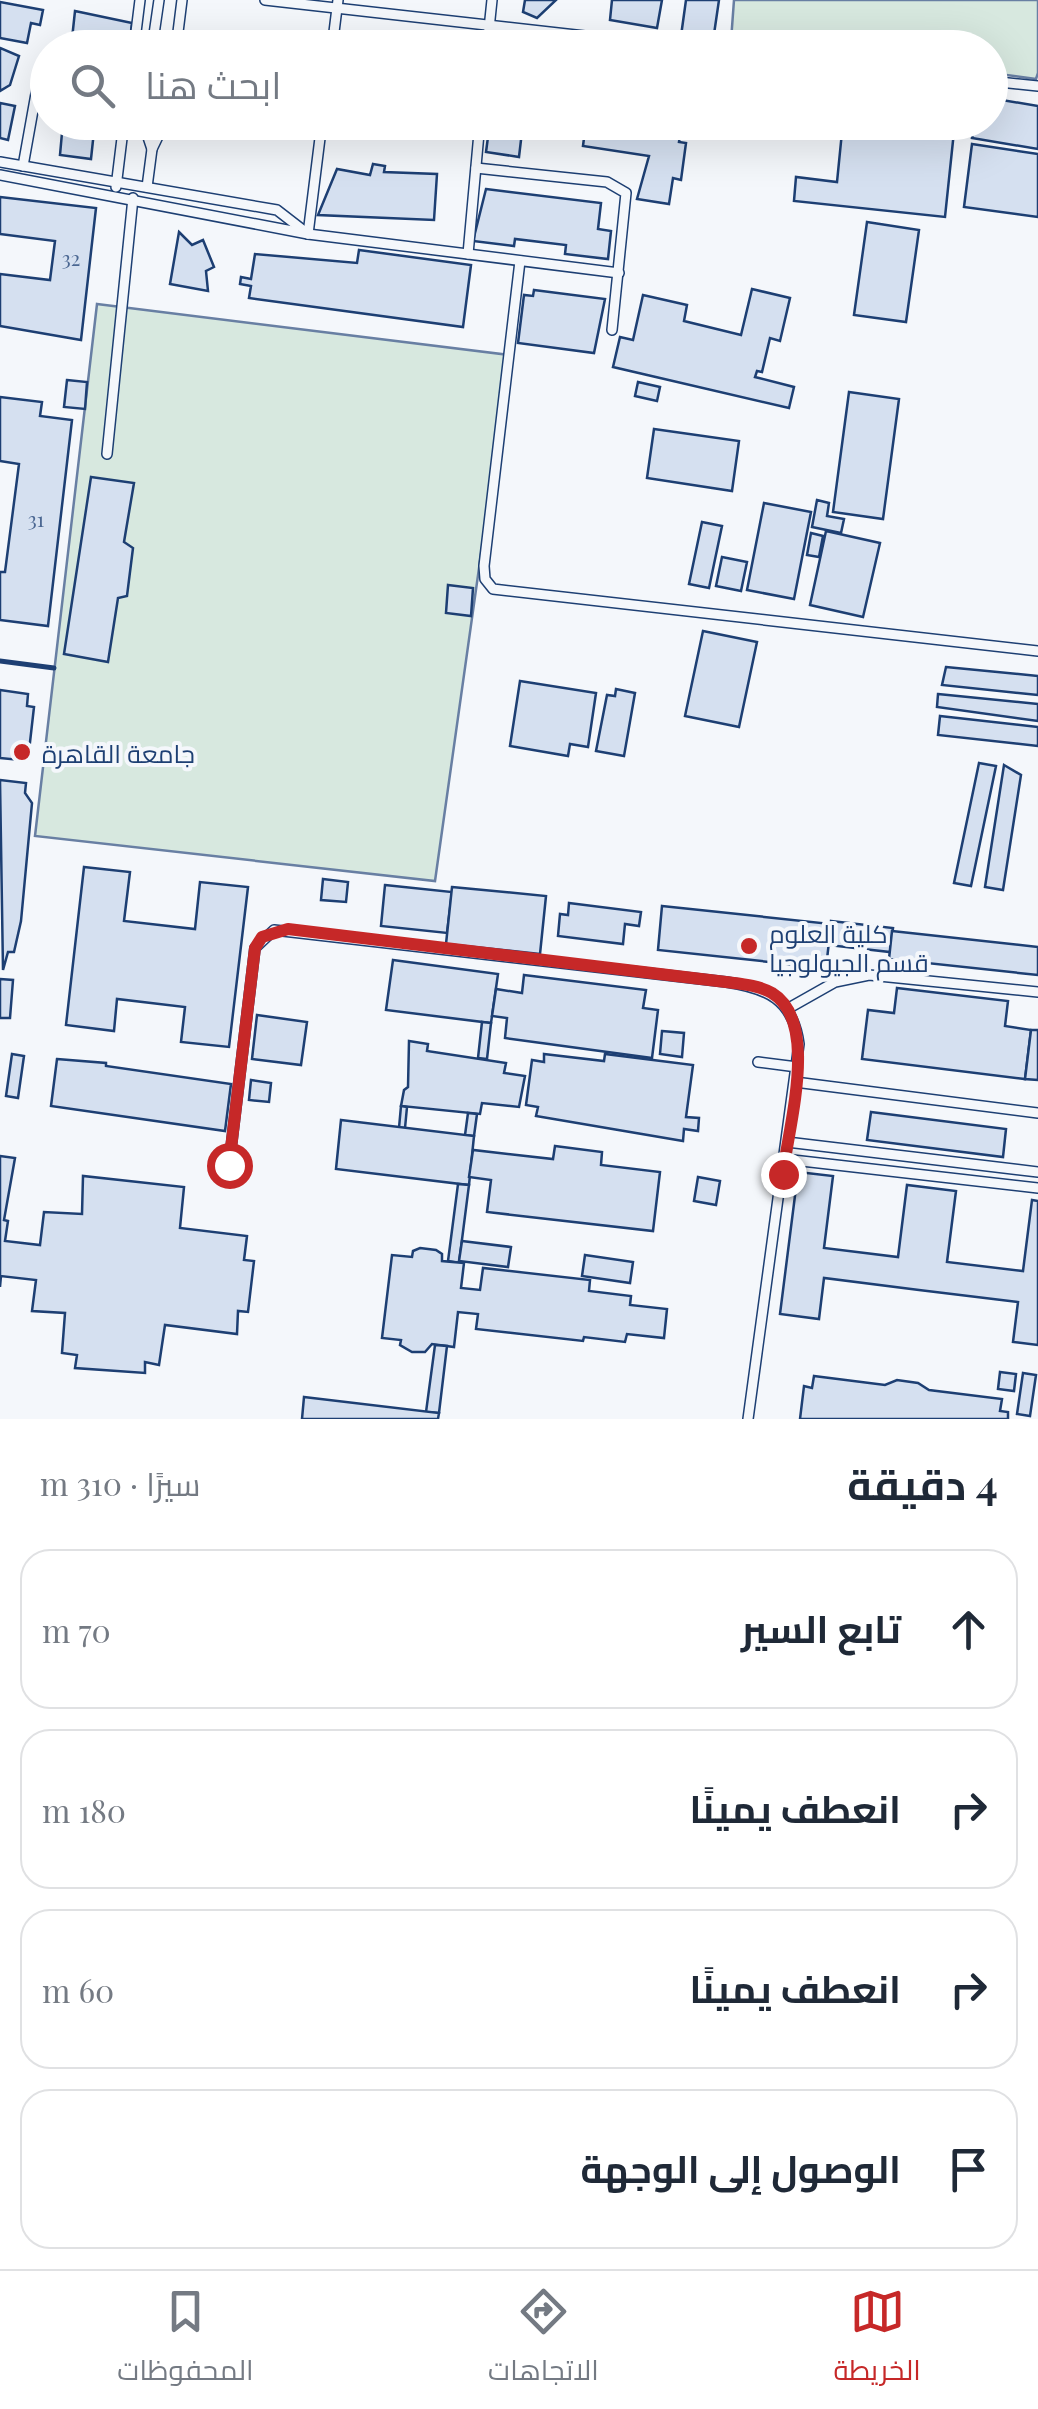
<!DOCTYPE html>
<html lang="ar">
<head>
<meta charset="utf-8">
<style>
	body { margin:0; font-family:"Playfair Display",Cairo,serif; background:#f6f6f7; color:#1f2937; direction:rtl }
	.stop { position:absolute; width:30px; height:30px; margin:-22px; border:8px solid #c62828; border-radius:50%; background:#fff }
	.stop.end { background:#c62828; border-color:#fff; box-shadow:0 2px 10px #0008 }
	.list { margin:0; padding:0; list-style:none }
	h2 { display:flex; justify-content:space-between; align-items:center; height:130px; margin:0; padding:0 40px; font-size:42px }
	h2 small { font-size:32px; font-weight:400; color:#747a83 }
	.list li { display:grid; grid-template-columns:65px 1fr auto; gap:30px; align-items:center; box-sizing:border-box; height:160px; margin:0 20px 20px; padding:0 20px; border:2px solid #e0e1e3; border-radius:30px }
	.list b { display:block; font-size:38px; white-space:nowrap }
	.list em { font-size:32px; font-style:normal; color:#747a83 }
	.icon { flex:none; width:55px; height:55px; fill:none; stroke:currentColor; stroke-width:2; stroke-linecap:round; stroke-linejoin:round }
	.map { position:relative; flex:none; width:1038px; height:1419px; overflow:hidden; direction:ltr }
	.search { position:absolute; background:#fff; box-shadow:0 10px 40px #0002; left:30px; right:30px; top:30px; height:110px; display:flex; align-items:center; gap:25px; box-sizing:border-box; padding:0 35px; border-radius:55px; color:#747a83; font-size:38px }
	.sheet { height:850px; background:#fff }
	nav { display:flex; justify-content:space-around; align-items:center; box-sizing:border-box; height:140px; border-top:2px solid #e0e1e3; background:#fff; font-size:28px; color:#747a83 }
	nav a { display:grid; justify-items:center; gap:5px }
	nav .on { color:#c62828 }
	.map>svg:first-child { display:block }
	.green { fill:#d7e8df; stroke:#687fa3; stroke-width:2.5 }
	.building { fill:#d5e0f0; stroke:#1d3f73; stroke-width:2.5 }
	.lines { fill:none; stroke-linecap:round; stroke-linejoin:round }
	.lane-casing { stroke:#1d3f73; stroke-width:12 }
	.lane { stroke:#f4f7fb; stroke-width:9 }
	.wall { stroke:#1d3f73; stroke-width:5 }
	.route { stroke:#c62828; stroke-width:12 }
	.poi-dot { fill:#c62828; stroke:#f4f7fb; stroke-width:4 }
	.labels { text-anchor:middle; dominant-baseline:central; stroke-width:8; stroke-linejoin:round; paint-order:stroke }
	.number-label { font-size:20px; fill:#4b6792 }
	.poi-label { font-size:25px; fill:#1d3f73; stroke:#f4f7fb; text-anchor:start }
</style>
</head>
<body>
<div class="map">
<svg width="1038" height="1419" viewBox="0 0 1038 1419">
	<rect width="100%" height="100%" fill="#f4f7fb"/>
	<g class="green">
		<polygon points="734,0 1038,0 1038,73 1036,79 991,73 990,48 781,48 731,41"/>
		<polygon points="97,304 509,355 435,881 35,836"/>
	</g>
	<g class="building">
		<polygon points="525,0 556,0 537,18 523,12"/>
		<polygon points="612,0 662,0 657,28 610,20"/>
		<polygon points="686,0 719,0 713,41 681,36"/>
		<polygon points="0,2 43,10 40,25 31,23 27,43 0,38"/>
		<polygon points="75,11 132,23 129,48 71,48"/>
		<polygon points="345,37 370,39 370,48 344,48"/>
		<polygon points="0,48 19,56 10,85 0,91"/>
		<polygon points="990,98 1038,106 1038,149 972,138 975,122 990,122"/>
		<polygon points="0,103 15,106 8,140 0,138"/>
		<polygon points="63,122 95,122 91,159 60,155"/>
		<polygon points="490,122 531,122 523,123 519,157 486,152"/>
		<polygon points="586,122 682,122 679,142 686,143 681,180 673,178 669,204 637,199 649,156 583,146"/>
		<polygon points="843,122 955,122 945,217 794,201 796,177 837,182"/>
		<polygon points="972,144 1038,154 1038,217 964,207"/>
		<polygon points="373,164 385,166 384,172 437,174 434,220 318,215 337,169 370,175"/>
		<polygon points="486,189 601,203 598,229 611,231 608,259 565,254 566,245 515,239 514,246 473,241"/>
		<polygon points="0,197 96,208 81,340 0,326 0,274 50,280 55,241 0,234"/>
		<polygon points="867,222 919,230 906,322 854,315"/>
		<polygon points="179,232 192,245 203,240 214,267 206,271 208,291 170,284"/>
		<polygon points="359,250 471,265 463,327 249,298 251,286 240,284 241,277 251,279 255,254 357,263"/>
		<polygon points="752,289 790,298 780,341 770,338 762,372 757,371 755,377 794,387 789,408 613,367 620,337 633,340 643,295 687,305 684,321 741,335"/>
		<polygon points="534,290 605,299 594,353 518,343 524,295 533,296"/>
		<polygon points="67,380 87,382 85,409 64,407"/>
		<polygon points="638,382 660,387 657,401 635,396"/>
		<polygon points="849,392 899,399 883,519 833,512"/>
		<polygon points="0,397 42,402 40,416 72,420 48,626 0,620 0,572 5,572 19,464 0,461"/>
		<polygon points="654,429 739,441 732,491 647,478"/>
		<polygon points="91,477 134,483 124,542 133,548 127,596 118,598 108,662 64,654"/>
		<polygon points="817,500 829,503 827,516 844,519 841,533 812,527"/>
		<polygon points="764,503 811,512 794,599 747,590"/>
		<polygon points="702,522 722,526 709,588 689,584"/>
		<polygon points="826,531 880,543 863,617 810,605"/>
		<polygon points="811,533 823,536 819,557 807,555"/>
		<polygon points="722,557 747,562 741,591 716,586"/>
		<polygon points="448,585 473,588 471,616 446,613"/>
		<polygon points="703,631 757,642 739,727 685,716"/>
		<polygon points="946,667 1038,676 1038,695 942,685"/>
		<polygon points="520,681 596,693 588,747 570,744 568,756 510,746"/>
		<polygon points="616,689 635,693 624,756 596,751 607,695 615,696"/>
		<polygon points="0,690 28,694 27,706 34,707 29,751 22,750 20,760 0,758"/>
		<polygon points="938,694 1038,704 1038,721 937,707"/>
		<polygon points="940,716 1038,727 1038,746 938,735"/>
		<polygon points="979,763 996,766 971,886 954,883"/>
		<polygon points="1004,765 1021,775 1003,890 985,887"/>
		<polygon points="0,780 26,783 25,793 32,803 21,921 14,952 8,952 3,970"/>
		<polygon points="84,867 130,872 124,921 195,929 200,882 248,887 229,1047 181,1042 185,1007 117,999 114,1031 66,1025"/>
		<polygon points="323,879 348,882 346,902 321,900"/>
		<polygon points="385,885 452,892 447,933 381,926"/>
		<polygon points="452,887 546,896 540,954 446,944"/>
		<polygon points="569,903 641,912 639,926 625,924 623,944 558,936 560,914 568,915"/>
		<polygon points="662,906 831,924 826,968 658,950"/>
		<polygon points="831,921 893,928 890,952 828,945"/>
		<polygon points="892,931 1038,947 1038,975 889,959"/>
		<polygon points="393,960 498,974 491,1023 386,1010"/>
		<polygon points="524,975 646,990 643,1008 658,1010 652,1058 505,1038 507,1018 492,1016 496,989 522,993"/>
		<polygon points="0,979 13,980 10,1018 0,1018"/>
		<polygon points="897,988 1008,1001 1005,1026 1031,1030 1025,1079 862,1059 868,1010 894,1013"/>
		<polygon points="257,1015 307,1022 301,1065 252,1059"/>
		<polygon points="482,1022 491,1023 487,1059 478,1058"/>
		<polygon points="1031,1030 1038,1030 1038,1080 1025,1079"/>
		<polygon points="662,1031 684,1033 682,1057 660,1054"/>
		<polygon points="409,1041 428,1044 427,1051 506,1063 504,1073 525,1076 519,1107 482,1103 480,1114 401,1106 404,1090 408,1087"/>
		<polygon points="12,1054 24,1056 18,1098 6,1096"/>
		<polygon points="544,1054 604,1061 605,1054 693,1065 686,1117 699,1118 698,1131 684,1129 683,1141 536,1116 538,1107 526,1105 532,1060 544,1062"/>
		<polygon points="57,1059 106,1063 106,1066 231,1084 225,1131 51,1106"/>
		<polygon points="251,1080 271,1083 269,1102 249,1100"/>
		<polygon points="401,1106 407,1107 405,1128 399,1128"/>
		<polygon points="871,1112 1006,1129 1003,1157 867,1140"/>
		<polygon points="468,1113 477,1114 474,1136 465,1135"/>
		<polygon points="341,1120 474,1136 469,1185 336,1169"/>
		<polygon points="555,1146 602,1152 601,1165 660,1172 653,1231 487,1212 491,1180 469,1177 473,1150 553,1159"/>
		<polygon points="0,1156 15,1158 4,1220 8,1221 5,1241 40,1245 44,1212 82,1214 83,1176 184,1187 180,1228 247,1236 244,1260 254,1261 248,1312 238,1311 237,1334 165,1325 159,1365 145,1362 145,1373 75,1368 77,1355 62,1353 65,1313 32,1311 36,1280 1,1276 0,1287"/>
		<polygon points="798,1172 833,1176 824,1248 898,1257 907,1185 956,1191 947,1262 1023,1271 1032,1200 1038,1201 1038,1345 1013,1342 1018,1302 919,1290 824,1278 819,1319 780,1314"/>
		<polygon points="698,1177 720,1181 716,1205 694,1201"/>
		<polygon points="458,1184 469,1185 459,1263 448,1261"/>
		<polygon points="462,1241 511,1247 508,1267 459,1261"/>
		<polygon points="420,1248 436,1250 442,1254 442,1261 464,1263 461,1288 480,1290 483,1268 590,1280 589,1291 631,1296 630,1305 667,1309 664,1338 627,1334 625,1342 584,1337 583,1341 476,1329 478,1314 458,1312 454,1347 432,1344 425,1352 412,1352 400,1345 401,1340 382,1338 392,1255 412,1257 413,1251"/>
		<polygon points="585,1255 633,1262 630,1283 582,1276"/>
		<polygon points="435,1345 447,1346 439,1413 426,1412"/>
		<polygon points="1000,1372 1016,1374 1014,1391 998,1389"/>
		<polygon points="1023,1373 1036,1375 1030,1416 1017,1414"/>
		<polygon points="814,1376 885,1385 897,1380 918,1383 929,1390 1002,1399 1000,1411 1008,1412 1008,1419 800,1419 804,1386 812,1388"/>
		<polygon points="304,1397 439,1413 438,1419 302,1419"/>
	</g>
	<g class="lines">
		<defs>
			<g id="lane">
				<polyline points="265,0 691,48"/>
				<polyline points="134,48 140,0"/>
				<polyline points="152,48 159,0"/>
				<polyline points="176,48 182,0"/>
				<polyline points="332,48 338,0"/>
				<polyline points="487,48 492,0"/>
				<polyline points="990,81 1038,86"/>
				<polyline points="143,122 152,149"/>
				<polyline points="0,162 277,210 308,234"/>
				<polyline points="23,166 39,77"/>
				<polyline points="476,168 607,182 626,193 612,330"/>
				<polyline points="0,175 308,234 619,273"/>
				<polyline points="116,187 124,122"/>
				<polyline points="147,187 152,149 165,122"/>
				<polyline points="308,234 322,122"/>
				<polyline points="468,254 480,122"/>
				<polyline points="520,261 484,566 485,579 493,589 1038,651"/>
				<polyline points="107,454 133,198"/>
				<polyline points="789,1008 835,982 869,975 1038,992"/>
				<polyline points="758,1062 797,1067"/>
				<polyline points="795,1082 1038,1113"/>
				<polyline points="787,1142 1038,1172"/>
				<polyline points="784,1159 1038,1188"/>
				<path d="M229 1165 255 948 274 930 726 982C767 988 793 999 799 1044L748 1419"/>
			</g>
		</defs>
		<use href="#lane" class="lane-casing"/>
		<use href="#lane" class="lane"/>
		<polyline class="wall" points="0,661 54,668"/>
	</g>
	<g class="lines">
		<path class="route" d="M229 1165 255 948 262 937 288 929 726 982C742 984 758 985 772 993 820 1022 788 1127 783 1174"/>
	</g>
	<g class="poi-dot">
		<circle cx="22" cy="752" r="10"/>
		<circle cx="749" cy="946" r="10"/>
	</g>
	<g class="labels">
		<g class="number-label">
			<text x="71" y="257">32</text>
			<text x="36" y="518">31</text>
		</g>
		<g class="poi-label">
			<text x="42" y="752">جامعة القاهرة</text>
			<text x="769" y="932">كلية العلوم<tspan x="769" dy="29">قسم الجيولوجيا</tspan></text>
		</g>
	</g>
</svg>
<div class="stop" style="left:229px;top:1165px"></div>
<div class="stop end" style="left:783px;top:1174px"></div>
<div class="search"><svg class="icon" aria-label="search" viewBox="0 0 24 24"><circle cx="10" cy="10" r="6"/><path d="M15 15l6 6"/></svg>ابحث هنا</div>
</div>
<section class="sheet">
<h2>4 دقيقة<small>سيرًا · 310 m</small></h2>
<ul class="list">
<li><svg class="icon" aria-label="ahead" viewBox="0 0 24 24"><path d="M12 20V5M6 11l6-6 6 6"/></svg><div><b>تابع السير</b></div><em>70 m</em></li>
<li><svg class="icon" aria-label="right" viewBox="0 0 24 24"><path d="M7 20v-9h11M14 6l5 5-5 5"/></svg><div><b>انعطف يمينًا</b></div><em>180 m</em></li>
<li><svg class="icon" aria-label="right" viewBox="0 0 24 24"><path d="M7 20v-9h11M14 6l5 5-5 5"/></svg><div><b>انعطف يمينًا</b></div><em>60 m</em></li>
<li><svg class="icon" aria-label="arrive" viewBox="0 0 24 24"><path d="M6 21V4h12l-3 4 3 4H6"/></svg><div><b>الوصول إلى الوجهة</b></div></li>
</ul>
</section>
<nav>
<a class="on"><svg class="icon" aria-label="map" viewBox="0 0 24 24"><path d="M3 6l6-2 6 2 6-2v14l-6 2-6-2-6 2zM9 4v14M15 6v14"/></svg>الخريطة</a>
<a><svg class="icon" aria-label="directions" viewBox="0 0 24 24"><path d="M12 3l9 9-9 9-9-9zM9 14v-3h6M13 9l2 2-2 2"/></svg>الاتجاهات</a>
<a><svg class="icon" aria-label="saved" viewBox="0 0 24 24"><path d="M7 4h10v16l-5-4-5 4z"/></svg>المحفوظات</a>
</nav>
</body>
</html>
